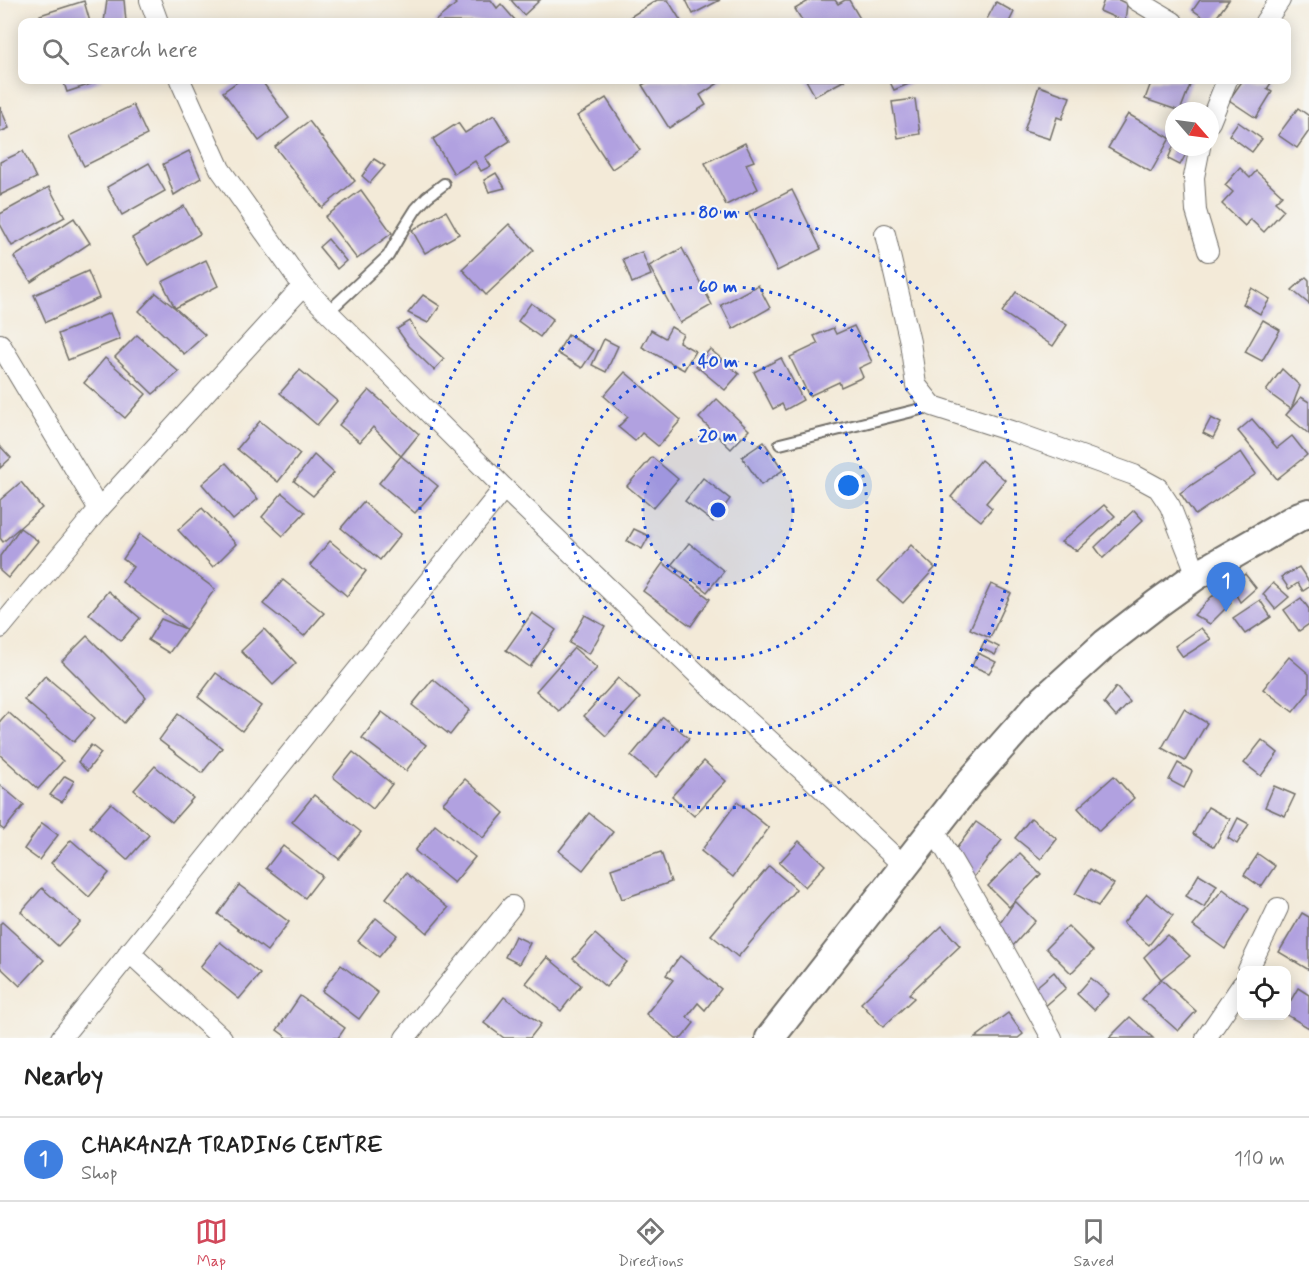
<!DOCTYPE html>
<html lang="en">
<head>
<meta charset="utf-8">
<style>
	body { margin:0; font-family:Mynerve,sans-serif; background:#f2f2f2; color:#222 }
	.controls { position:absolute; right:18px; bottom:18px; display:grid; overflow:hidden; border-radius:12px; box-shadow:0 3px 15px #0003 }
	.controls button { width:54px; height:54px; display:grid; place-items:center; padding:0; border:0; border-bottom:2px solid #e0e0e0; background:#fff; color:#222; font:30px sans-serif }
	.compass { position:absolute; left:1165px; top:102px; width:54px; height:54px; border-radius:50%; background:#fff; box-shadow:0 3px 15px #0003; rotate:118deg }
	.you { position:absolute; left:849px; top:486px; width:21px; height:21px; margin:-15px; border:4px solid #fff; border-radius:50%; background:#1a73e8; box-shadow:0 0 0 9px #1a73e833 }
	.badge { display:grid; place-items:center; width:39px; height:39px; border-radius:50%; background:#d1495b; color:#fff; font-size:20px; font-weight:700 }
	.pin { position:absolute; translate:-50% -50px; filter:drop-shadow(0 2px 3px #0008) }
	.pin::after { content:''; position:absolute; top:32px; width:21px; height:18px; background:inherit; clip-path:polygon(0 0,100% 0,50% 100%) }
	.list { margin:0; padding:0; list-style:none }
	h2 { display:flex; justify-content:space-between; align-items:center; height:78px; margin:0; padding:0 24px; font-size:26px }
	h2 small { font-size:20px; font-weight:400; color:#767676 }
	.list li { display:grid; grid-template-columns:39px 1fr auto; gap:18px; align-items:center; box-sizing:border-box; height:84px; padding:0 24px; border-top:2px solid #e0e0e0 }
	.list b { display:block; font-size:22px; white-space:nowrap }
	.list p { margin:0; font-size:20px; white-space:nowrap; color:#767676 }
	.list em { font-size:20px; font-style:normal; color:#767676 }
	.icon { flex:none; width:33px; height:33px; fill:none; stroke:currentColor; stroke-width:2; stroke-linecap:round; stroke-linejoin:round }
	.map { position:relative; flex:none; width:1309px; height:1038px; overflow:hidden }
	.search { position:absolute; background:#fff; box-shadow:0 3px 15px #0003; left:18px; right:18px; top:18px; height:66px; display:flex; align-items:center; gap:15px; box-sizing:border-box; padding:0 21px; border-radius:12px; color:#767676; font-size:22px }
	.sheet { height:162px; background:#fff }
	nav { display:flex; justify-content:space-around; align-items:center; box-sizing:border-box; height:84px; border-top:2px solid #e0e0e0; background:#fff; font-size:16px; color:#767676 }
	nav a { display:grid; justify-items:center; gap:3px }
	nav .on { color:#d1495b }
	.map>svg:first-child { display:block }
	.building { fill:#b1a1e0 }
	.lines { fill:none; stroke-linecap:round; stroke-linejoin:round }
	.lane-casing { stroke:#716e68; stroke-width:14 }
	.street-casing { stroke:#716e68; stroke-width:22 }
	.secondary-casing { stroke:#716e68; stroke-width:32 }
	.lane { stroke:#fff; stroke-width:10 }
	.street { stroke:#fff; stroke-width:20 }
	.secondary { stroke:#fff; stroke-width:28 }
	.ring { fill:none; stroke:#1d4ed8; stroke-width:3; stroke-dasharray:3 6 }
	.centre { fill:#1d4ed8; stroke:#f6f6f2; stroke-width:3 }
	.ring-label { font-size:18px; text-anchor:middle; font-weight:bold; fill:#1d4ed8; stroke:#f6f6f2; stroke-width:4.5; stroke-linejoin:round; paint-order:stroke }
</style>
</head>
<body>
<div class="map">
<svg width="1309" height="1038" viewBox="0 0 1309 1038">
	<rect width="100%" height="100%" fill="#f6f6f2"/>
	<filter id="ink" filterUnits="userSpaceOnUse"><feTurbulence type="fractalNoise" baseFrequency=".0167" numOctaves="2"/><feDisplacementMap in="SourceGraphic" scale="12" xChannelSelector="R" yChannelSelector="G"/><feConvolveMatrix kernelMatrix="1 2 1 2 8 2 1 2 1" color-interpolation-filters="sRGB"/></filter>
	<filter id="wash" filterUnits="userSpaceOnUse"><feTurbulence type="fractalNoise" baseFrequency=".008" numOctaves="4" result="noise"/><feDisplacementMap in="SourceGraphic" scale="24" xChannelSelector="R" yChannelSelector="G"/><feGaussianBlur stdDeviation="1.35" result="paint"/><feColorMatrix in="noise" values="0 0 0 0 0 0 0 0 0 0 0 0 0 0 0 0 0 1.4 0 .05"/><feComposite in="paint" operator="in"/></filter>
	<g filter="url(#wash)">
		<rect width="100%" height="100%" fill="#f3ead8"/>
		<g id="blocks">
			<g class="building">
				<polygon points="107,0 124,0 126,22 104,22"/>
				<polygon points="452,0 491,0 497,8 501,4 515,20 513,22 434,22 456,4"/>
				<polygon points="511,0 540,0 524,15"/>
				<polygon points="657,0 668,0 681,21 678,22 622,22"/>
				<polygon points="686,0 720,0 693,14"/>
				<polygon points="810,0 835,0 838,4 845,0 849,0 862,22 803,22 795,9"/>
				<polygon points="1104,0 1119,0 1127,4 1125,22 1100,11"/>
				<polygon points="1200,0 1229,0 1213,22 1210,22 1193,10"/>
				<polygon points="84,1 90,22 42,22 40,15"/>
				<polygon points="996,2 1014,12 1009,22 986,21"/>
				<polygon points="63,80 103,80 67,92"/>
				<polygon points="240,80 261,80 289,118 259,141 223,92"/>
				<polygon points="651,80 723,80 700,95 706,105 669,128 642,85"/>
				<polygon points="806,80 845,80 815,96"/>
				<polygon points="889,80 910,80 911,83 894,90"/>
				<polygon points="1152,80 1192,80 1180,111 1145,99"/>
				<polygon points="1243,80 1273,80 1267,89 1272,92 1256,118 1229,100"/>
				<polygon points="1039,86 1070,97 1062,119 1057,117 1050,139 1024,131"/>
				<polygon points="606,98 640,150 612,169 577,116"/>
				<polygon points="915,99 920,134 898,138 892,102"/>
				<polygon points="133,105 147,135 84,166 69,136"/>
				<polygon points="0,107 9,128 0,132"/>
				<polygon points="1298,108 1309,116 1309,131 1297,148 1278,135"/>
				<polygon points="1128,114 1170,138 1151,172 1108,148"/>
				<polygon points="494,115 510,141 485,157 491,166 481,171 475,161 454,174 433,139 458,123 465,133"/>
				<polygon points="309,121 355,181 322,208 275,147"/>
				<polygon points="1238,122 1262,139 1252,152 1229,135"/>
				<polygon points="745,143 754,161 746,164 758,189 726,205 705,163"/>
				<polygon points="1173,147 1178,147 1187,152 1180,165 1168,159"/>
				<polygon points="23,151 36,178 0,195 0,162"/>
				<polygon points="189,151 201,178 174,195 163,164"/>
				<polygon points="374,159 385,166 370,183 362,176"/>
				<polygon points="149,163 165,191 122,215 107,187"/>
				<polygon points="1240,168 1250,178 1256,171 1282,195 1275,202 1284,210 1264,232 1250,219 1245,226 1222,204 1233,192 1225,185"/>
				<polygon points="496,173 505,188 489,192 484,180"/>
				<polygon points="49,187 65,217 12,246 0,224 0,214"/>
				<polygon points="361,190 392,233 357,259 325,217"/>
				<polygon points="792,190 821,249 777,271 748,212"/>
				<polygon points="184,206 200,234 148,265 132,238"/>
				<polygon points="446,211 459,234 425,253 412,230"/>
				<polygon points="74,218 90,243 31,282 14,257"/>
				<polygon points="509,224 534,250 486,295 462,269"/>
				<polygon points="328,239 346,261 337,269 319,247"/>
				<polygon points="682,248 712,305 680,323 649,266"/>
				<polygon points="642,252 651,275 632,283 623,259"/>
				<polygon points="206,260 218,286 175,308 205,335 184,354 139,311 156,293 175,308 162,282"/>
				<polygon points="88,271 99,298 46,322 34,295"/>
				<polygon points="1306,277 1309,280 1309,304 1292,290"/>
				<polygon points="758,285 770,308 733,329 721,305"/>
				<polygon points="1252,288 1270,299 1260,314 1243,304"/>
				<polygon points="1016,292 1067,325 1053,346 1002,312"/>
				<polygon points="423,295 440,306 428,323 408,313"/>
				<polygon points="531,303 553,319 540,337 518,321"/>
				<polygon points="110,313 120,339 68,360 58,334"/>
				<polygon points="1263,320 1280,330 1262,361 1245,352"/>
				<polygon points="410,321 418,335 444,359 434,370 409,346 397,329"/>
				<polygon points="854,326 872,362 859,368 863,377 841,387 839,382 809,396 790,357 818,344 814,336 833,328 836,334"/>
				<polygon points="671,327 683,334 679,342 695,351 684,370 642,347 651,330 665,338"/>
				<polygon points="137,335 179,372 153,394 115,357"/>
				<polygon points="568,335 594,350 582,368 557,353"/>
				<polygon points="604,339 618,346 606,372 592,365"/>
				<polygon points="710,349 739,374 725,390 696,366"/>
				<polygon points="105,358 146,394 125,418 84,383"/>
				<polygon points="781,358 803,400 785,410 782,404 773,409 754,372"/>
				<polygon points="1282,369 1300,386 1291,409 1266,391"/>
				<polygon points="300,370 337,401 317,425 280,393"/>
				<polygon points="625,372 681,420 658,446 642,433 635,441 618,427 628,417 604,396"/>
				<polygon points="369,390 419,434 401,456 373,427 360,442 339,425"/>
				<polygon points="1301,397 1309,402 1309,434 1286,415"/>
				<polygon points="717,399 749,430 731,449 699,418"/>
				<polygon points="1211,418 1221,423 1213,438 1203,433"/>
				<polygon points="1252,419 1277,448 1292,436 1307,455 1277,479 1238,431"/>
				<polygon points="260,421 300,454 278,482 237,449"/>
				<polygon points="764,442 783,470 761,485 742,457"/>
				<polygon points="0,446 11,458 0,468"/>
				<polygon points="1241,452 1256,474 1195,515 1180,493"/>
				<polygon points="314,455 334,473 313,496 294,481"/>
				<polygon points="401,456 438,486 415,513 379,483"/>
				<polygon points="652,457 678,479 653,508 627,486"/>
				<polygon points="981,460 1005,480 986,503 992,508 981,521 951,497"/>
				<polygon points="226,463 258,499 233,520 202,484"/>
				<polygon points="703,478 730,499 713,522 685,501"/>
				<polygon points="21,482 42,508 3,542 0,538 0,500"/>
				<polygon points="282,493 305,512 283,536 262,517"/>
				<polygon points="363,502 401,534 380,560 341,528"/>
				<polygon points="1104,505 1115,516 1077,551 1061,542"/>
				<polygon points="202,508 236,544 213,567 178,530"/>
				<polygon points="1134,510 1143,520 1103,558 1095,547"/>
				<polygon points="20,528 38,541 8,578 0,571 0,556"/>
				<polygon points="634,529 649,536 642,549 627,541"/>
				<polygon points="140,534 215,589 169,653 148,640 161,619 186,629 122,582 133,567 123,559"/>
				<polygon points="330,541 366,571 347,596 310,565"/>
				<polygon points="689,543 724,571 707,592 672,564"/>
				<polygon points="911,545 935,568 903,603 878,581"/>
				<polygon points="663,563 710,599 691,626 643,591"/>
				<polygon points="1299,567 1309,582 1309,587 1303,591 1298,583 1289,589 1281,577"/>
				<polygon points="1245,574 1256,588 1240,602 1231,586"/>
				<polygon points="283,580 324,613 304,636 263,604"/>
				<polygon points="1273,583 1289,597 1275,609 1263,594"/>
				<polygon points="991,584 1011,593 990,638 970,629"/>
				<polygon points="1223,590 1231,603 1210,624 1194,615 1211,597"/>
				<polygon points="108,591 140,618 121,641 89,614"/>
				<polygon points="1301,598 1309,609 1309,624 1299,631 1284,610"/>
				<polygon points="1260,600 1271,617 1245,634 1233,618"/>
				<polygon points="532,613 556,630 530,667 506,650"/>
				<polygon points="585,615 605,626 589,654 569,643"/>
				<polygon points="1201,628 1211,639 1183,657 1175,646"/>
				<polygon points="264,629 296,663 273,685 241,651"/>
				<polygon points="87,636 131,680 146,697 124,723 62,661"/>
				<polygon points="985,640 999,647 995,655 981,648"/>
				<polygon points="574,648 597,668 559,711 536,691"/>
				<polygon points="978,653 996,662 989,673 972,666"/>
				<polygon points="1289,657 1309,674 1309,692 1293,712 1263,689"/>
				<polygon points="216,673 261,706 242,731 198,697"/>
				<polygon points="45,676 95,718 74,742 24,700"/>
				<polygon points="618,678 640,698 606,736 584,716"/>
				<polygon points="433,679 470,710 450,735 412,705"/>
				<polygon points="1116,687 1130,702 1116,717 1104,703"/>
				<polygon points="1184,709 1207,723 1185,761 1162,748"/>
				<polygon points="8,712 63,761 38,789 0,755 0,721"/>
				<polygon points="382,712 426,745 406,771 362,738"/>
				<polygon points="178,714 222,748 202,773 159,740"/>
				<polygon points="663,717 689,738 656,777 631,756"/>
				<polygon points="1262,740 1278,753 1261,776 1244,763"/>
				<polygon points="91,745 101,753 87,771 78,762"/>
				<polygon points="353,752 392,784 373,809 333,777"/>
				<polygon points="704,761 726,781 694,816 672,796"/>
				<polygon points="1178,763 1192,771 1184,788 1169,780"/>
				<polygon points="155,766 193,798 172,822 134,790"/>
				<polygon points="65,776 74,781 62,802 50,795"/>
				<polygon points="1114,776 1134,798 1099,831 1078,808"/>
				<polygon points="465,779 504,813 483,838 443,803"/>
				<polygon points="0,785 24,805 4,830 0,827"/>
				<polygon points="1274,786 1295,795 1285,816 1265,807"/>
				<polygon points="314,795 361,832 339,859 292,822"/>
				<polygon points="737,802 769,828 733,877 701,851"/>
				<polygon points="111,803 149,835 127,860 90,827"/>
				<polygon points="1208,807 1230,819 1214,847 1193,834"/>
				<polygon points="589,813 613,832 583,870 559,851"/>
				<polygon points="1031,818 1057,839 1041,859 1015,838"/>
				<polygon points="1238,818 1249,824 1237,844 1228,838"/>
				<polygon points="976,822 1002,840 973,878 950,857"/>
				<polygon points="42,823 58,835 39,860 24,849"/>
				<polygon points="435,825 475,857 454,883 415,851"/>
				<polygon points="71,840 109,873 89,897 51,863"/>
				<polygon points="799,841 825,865 805,887 779,863"/>
				<polygon points="283,846 322,876 305,898 266,868"/>
				<polygon points="661,852 671,882 622,899 611,869"/>
				<polygon points="1020,853 1041,874 1009,907 988,886"/>
				<polygon points="1258,854 1275,866 1261,887 1244,875"/>
				<polygon points="769,866 796,889 738,957 711,935"/>
				<polygon points="1090,869 1114,884 1098,906 1075,894"/>
				<polygon points="406,873 448,908 427,933 386,898"/>
				<polygon points="1199,874 1217,885 1204,907 1186,896"/>
				<polygon points="239,885 289,922 267,951 218,914"/>
				<polygon points="42,888 80,922 58,946 21,912"/>
				<polygon points="1223,889 1249,909 1225,949 1193,926"/>
				<polygon points="1147,894 1173,915 1149,945 1123,923"/>
				<polygon points="1015,901 1035,921 1012,947 994,932"/>
				<polygon points="1302,913 1309,917 1309,970 1279,952"/>
				<polygon points="376,918 397,935 379,957 358,941"/>
				<polygon points="2,922 44,960 20,986 0,967 0,924"/>
				<polygon points="942,926 960,946 909,994 914,998 883,1027 861,1003"/>
				<polygon points="1068,926 1093,951 1071,973 1046,948"/>
				<polygon points="595,934 627,962 606,987 573,959"/>
				<polygon points="1167,935 1190,956 1161,979 1196,1011 1178,1031 1142,999 1161,979 1144,957"/>
				<polygon points="515,936 530,943 519,964 505,957"/>
				<polygon points="220,942 260,974 239,999 200,967"/>
				<polygon points="680,956 721,989 705,1010 698,1003 687,1017 694,1023 682,1038 676,1038 646,1014 673,980 666,975"/>
				<polygon points="547,957 581,985 561,1011 526,983"/>
				<polygon points="341,965 378,993 359,1019 322,991"/>
				<polygon points="1054,972 1066,988 1043,1008 1028,994"/>
				<polygon points="1091,978 1109,994 1094,1010 1077,994"/>
				<polygon points="1298,988 1309,995 1309,1028 1287,1015 1287,1007"/>
				<polygon points="300,996 345,1028 338,1038 288,1038 277,1030"/>
				<polygon points="504,997 541,1024 530,1038 504,1038 484,1023"/>
				<polygon points="1008,1013 1023,1034 1018,1038 975,1038"/>
				<polygon points="1130,1017 1153,1038 1109,1038"/>
			</g>
		</g>
	</g>
	<g filter="url(#ink)">
		<use href="#blocks" fill-opacity="0" stroke="#716e68" stroke-width="1.5"/>
		<g class="lines">
			<defs>
				<g id="lane">
					<polyline points="328,312 388,256 404,228 416,209 427,197 444,184"/>
					<polyline points="780,444 933,406"/>
				</g>
				<g id="street">
					<polyline points="150,0 158,22"/>
					<polyline points="1136,0 1173,22"/>
					<polyline points="1265,22 1280,0"/>
					<polyline points="180,80 220,169 303,286 328,312 504,488 716,692 812,779 905,867"/>
					<polyline points="1210,122 1227,80"/>
					<polyline points="1200,147 1194,177 1196,211 1208,251"/>
					<polyline points="885,234 910,342 916,385 933,406 1014,432 1134,475 1158,488 1170,506 1197,575"/>
					<polyline points="0,344 99,509"/>
					<polyline points="0,628 99,509 303,286"/>
					<polyline points="934,830 994,932 1052,1038"/>
					<polyline points="129,952 222,1038"/>
					<polyline points="1248,970 1278,908"/>
					<polyline points="61,1038 504,488"/>
					<polyline points="405,1038 512,906"/>
					<polyline points="1206,1038 1242,985"/>
				</g>
				<polyline id="secondary" points="770,1038 971,781 1039,704 1105,644 1158,603 1197,575 1300,516 1309,513"/>
			</defs>
			<use href="#lane" class="lane-casing"/>
			<use href="#street" class="street-casing"/>
			<use href="#secondary" class="secondary-casing"/>
			<use href="#lane" class="lane"/>
			<use href="#street" class="street"/>
			<use href="#secondary" class="secondary"/>
		</g>
	</g>
	<circle cx="718" cy="510" r="75" fill="#1d4ed8" fill-opacity=".12"/>
	<g class="ring">
		<circle cx="718" cy="510" r="75"/>
		<circle cx="718" cy="510" r="149"/>
		<circle cx="718" cy="510" r="224"/>
		<circle cx="718" cy="510" r="298"/>
	</g>
	<circle cx="718" cy="510" r="9" class="centre"/>
	<g class="ring-label">
		<text x="718" y="218">80 m</text>
		<text x="718" y="292">60 m</text>
		<text x="718" y="367">40 m</text>
		<text x="718" y="441">20 m</text>
	</g>
</svg>
<div class="controls">
<button><svg class="icon" aria-label="locate" viewBox="0 0 24 24"><circle cx="12" cy="12" r="6"/><path d="M12 2v4M12 18v4M2 12h4M18 12h4"/></svg></button>
</div>
<svg class="compass" viewBox="-18 -18 36 36"><path d="M0-13l5 13h-10z" fill="#e53935"/><path d="M0 13l5-13h-10z" fill="#767676"/></svg>
<div class="you"></div>
<div class="pin badge" style="left:1226px;top:612px;background:#3f7fe0">1</div>
<div class="search"><svg class="icon" aria-label="search" viewBox="0 0 24 24"><circle cx="10" cy="10" r="6"/><path d="M15 15l6 6"/></svg>Search here</div>
</div>
<section class="sheet">
<h2>Nearby<small></small></h2>
<ul class="list">
<li><span class="badge" style="background:#3f7fe0">1</span><div><b>CHAKANZA TRADING CENTRE</b><p>Shop</p></div><em>110 m</em></li>
</ul>
</section>
<nav>
<a class="on"><svg class="icon" aria-label="map" viewBox="0 0 24 24"><path d="M3 6l6-2 6 2 6-2v14l-6 2-6-2-6 2zM9 4v14M15 6v14"/></svg>Map</a>
<a><svg class="icon" aria-label="directions" viewBox="0 0 24 24"><path d="M12 3l9 9-9 9-9-9zM9 14v-3h6M13 9l2 2-2 2"/></svg>Directions</a>
<a><svg class="icon" aria-label="saved" viewBox="0 0 24 24"><path d="M7 4h10v16l-5-4-5 4z"/></svg>Saved</a>
</nav>
</body>
</html>
